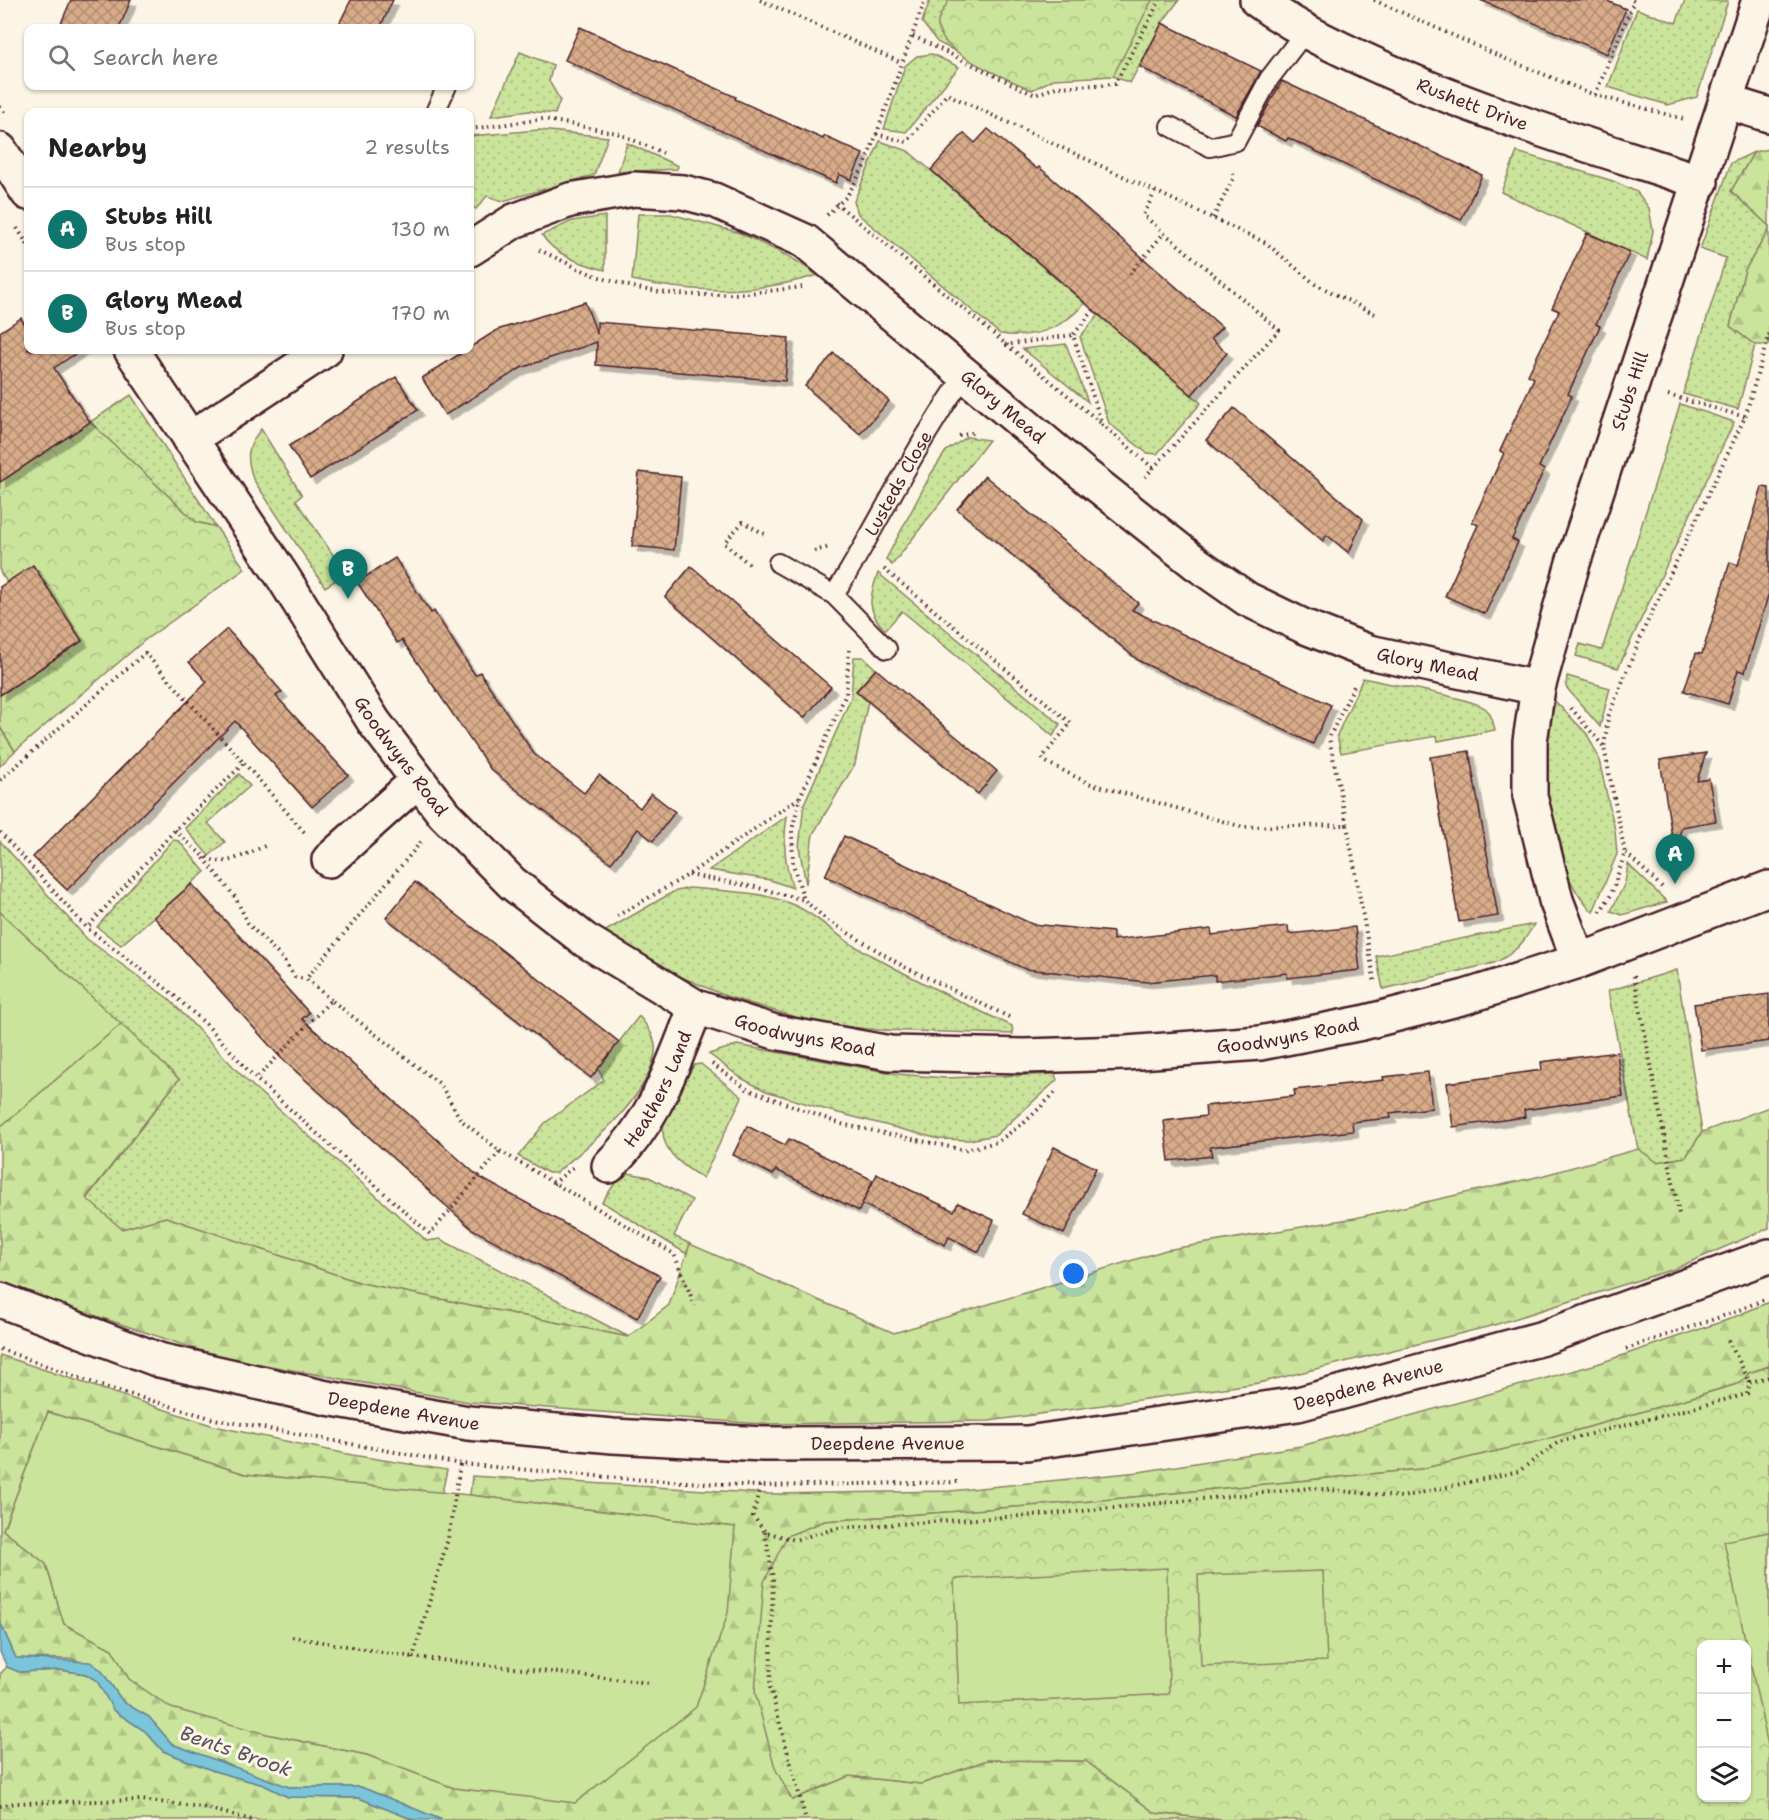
<!DOCTYPE html>
<html lang="en">
<head>
<meta charset="utf-8">
<style>
	body { margin:0; font-family:"Shantell Sans",sans-serif; background:#f2f2f2; color:#222 }
	.controls { position:absolute; right:18px; bottom:18px; display:grid; overflow:hidden; border-radius:12px; box-shadow:0 2px 4px #0004 }
	.controls button { width:54px; height:54px; display:grid; place-items:center; padding:0; border:0; border-bottom:2px solid #e0e0e0; background:#fff; color:#222; font:30px sans-serif }
	.you { position:absolute; left:1074px; top:1274px; width:21px; height:21px; margin:-15px; border:4px solid #fff; border-radius:50%; background:#1a73e8; box-shadow:0 0 0 9px #1a73e833 }
	.badge { display:grid; place-items:center; width:39px; height:39px; border-radius:50%; background:#0f766e; color:#fff; font-size:20px; font-weight:700 }
	.pin { position:absolute; translate:-50% -50px; filter:drop-shadow(0 2px 3px #0008) }
	.pin::after { content:''; position:absolute; top:32px; width:21px; height:18px; background:inherit; clip-path:polygon(0 0,100% 0,50% 100%) }
	.list { margin:0; padding:0; list-style:none }
	h2 { display:flex; justify-content:space-between; align-items:center; height:78px; margin:0; padding:0 24px; font-size:26px }
	h2 small { font-size:20px; font-weight:400; color:#767676 }
	.list li { display:grid; grid-template-columns:39px 1fr auto; gap:18px; align-items:center; box-sizing:border-box; height:84px; padding:0 24px; border-top:2px solid #e0e0e0 }
	.list b { display:block; font-size:22px; white-space:nowrap }
	.list p { margin:0; font-size:20px; white-space:nowrap; color:#767676 }
	.list em { font-size:20px; font-style:normal; color:#767676 }
	.icon { flex:none; width:33px; height:33px; fill:none; stroke:currentColor; stroke-width:2; stroke-linecap:round; stroke-linejoin:round }
	.map { position:relative; flex:none; width:1769px; height:1820px; overflow:hidden }
	.search { position:absolute; background:#fff; box-shadow:0 2px 4px #0004; left:24px; top:24px; width:450px; height:66px; display:flex; align-items:center; gap:15px; box-sizing:border-box; padding:0 21px; border-radius:12px; color:#767676; font-size:22px }
	.panel { position:absolute; background:#fff; box-shadow:0 2px 4px #0004; left:24px; top:108px; width:450px; height:246px; border-radius:12px }
	.map>svg:first-child { display:block }
	.grass { fill:url(#grass-dots); stroke:#8a8263; stroke-width:1.5 }
	.forest { fill:url(#forest-firs); stroke:#8a8263; stroke-width:1.5 }
	.park { fill:url(#park-crowns); stroke:#8a8263; stroke-width:1.5; fill-rule:evenodd }
	.garden { fill:#cae49b; stroke:#8a8263; stroke-width:1.5 }
	.water { fill:#7ac5da; stroke:#678394; stroke-width:1.5 }
	.building { fill:url(#building-cross-hatch); stroke:#4a1f2b; stroke-width:1.5; filter:url(#shadow) }
	.lines { fill:none; stroke-linecap:round; stroke-linejoin:round }
	.service-casing { stroke:#4a1f2b; stroke-width:22 }
	.minor-casing { stroke:#4a1f2b; stroke-width:38 }
	.trunk-casing { stroke:#4a1f2b; stroke-width:38 }
	.path { stroke:#4a1f2b; stroke-width:4; stroke-dasharray:1.5 4.5; stroke-linecap:butt }
	.service { stroke:#fcf5e5; stroke-width:18 }
	.minor { stroke:#fcf5e5; stroke-width:33 }
	.trunk { stroke:#fcf5e5; stroke-width:33 }
	.labels { text-anchor:middle; dominant-baseline:central; stroke-width:6; stroke-linejoin:round; paint-order:stroke }
	.street-label { font-size:18px; fill:#4a1f2b; stroke:#fcf5e5 }
	.water-label { font-size:20px; font-style:italic; fill:#585160; stroke:#fcf5e5 }
</style>
</head>
<body>
<div class="map">
<svg width="1769" height="1820" viewBox="0 0 1769 1820">
	<defs>
		<pattern id="grass-dots" width="8" height="8" patternUnits="userSpaceOnUse" patternTransform="scale(1.5)"><rect width="8" height="8" fill="#cae49b"/><path d="M2 2h.1M6 6h.1" fill="none" stroke="#afc386" stroke-width="1.8" stroke-linecap="round"/></pattern>
		<pattern id="forest-firs" width="22" height="20" patternUnits="userSpaceOnUse" patternTransform="scale(1.5)"><rect width="22" height="20" fill="#cae49b"/><path d="M5 1l3.5 6h-7zM16 11l3.5 6h-7z" fill="#afc386"/></pattern>
		<pattern id="park-crowns" width="20" height="18" patternUnits="userSpaceOnUse" patternTransform="scale(1.5)"><rect width="20" height="18" fill="#cae49b"/><path d="M2 6a3 3 0 1 1 6 0M12 15a3 3 0 1 1 6 0" fill="none" stroke="#afc386"/></pattern>
		<pattern id="building-cross-hatch" width="8" height="8" patternUnits="userSpaceOnUse" patternTransform="scale(1.5)"><rect width="8" height="8" fill="#d8ac89"/><path d="M0 0l8 8M0 8l8-8" fill="none" stroke="#b18b70"/></pattern>
		<filter id="shadow"><feDropShadow dx="5.5" dy="5.5" stdDeviation="0" flood-color="#0004"/></filter>
	</defs>
	<rect width="100%" height="100%" fill="#fcf5e5"/>
	<filter id="ink" filterUnits="userSpaceOnUse"><feTurbulence type="fractalNoise" baseFrequency=".0167" numOctaves="2"/><feDisplacementMap in="SourceGraphic" scale="12" xChannelSelector="R" yChannelSelector="G"/><feConvolveMatrix kernelMatrix="1 2 1 2 8 2 1 2 1" color-interpolation-filters="sRGB"/></filter>
	<g filter="url(#ink)">
		<g class="grass">
			<polygon points="930,0 1179,0 1162,23 1130,83 1113,76 1054,78 1032,90 937,42 922,22"/>
			<polygon points="1685,0 1728,1 1697,97 1668,105 1608,87 1637,9 1676,23"/>
			<polygon points="520,52 553,65 549,81 560,100 555,114 529,111 491,116"/>
			<polygon points="932,54 959,67 906,132 884,129 905,66 917,56"/>
			<polygon points="539,130 608,137 594,175 503,201 487,196 476,209 470,205 470,136"/>
			<path d="M880 141 908 151 1085 303C1062 329 1035 339 1000 334L858 214 854 201Z"/>
			<polygon points="627,143 678,166 677,169 618,172"/>
			<polygon points="1517,152 1613,181 1637,192 1649,208 1653,231 1647,260 1501,192"/>
			<polygon points="1754,152 1731,191 1769,226 1769,230 1745,270 1730,326 1755,345 1738,409 1683,394 1726,258 1700,249 1731,163"/>
			<path d="M638 214H671L740 233 790 257 818 275C756 294 695 294 632 280Z"/>
			<path d="M605 216V270C582 264 554 255 542 235L572 221Z"/>
			<polygon points="1099,314 1201,403 1157,454 1147,453 1109,423 1080,337"/>
			<polygon points="1066,344 1088,402 1023,349"/>
			<polygon points="131,395 216,527 196,522 90,422"/>
			<polygon points="1680,404 1734,422 1618,668 1576,656 1580,644 1602,650"/>
			<path d="M261 429 302 495 296 500 346 574 325 587 253 479C246 456 246 448 261 429Z"/>
			<polygon points="967,437 989,440 892,565 886,559 931,474 946,451"/>
			<path d="M878 573 1060 724 1053 736 902 611 885 630C866 610 869 598 878 573Z"/>
			<polygon points="854,657 863,657 876,669 856,691 868,701 855,764 813,834 806,884 799,847 804,804 851,698"/>
			<polygon points="1567,676 1610,688 1600,727 1566,687"/>
			<path d="M1363 678C1386 684 1472 697 1486 709 1492 714 1493 723 1495 730L1438 741 1437 736 1341 753 1337 735Z"/>
			<path d="M1555 701 1587 734 1598 756 1615 830 1617 854 1593 912C1557 880 1543 793 1547 747 1548 732 1552 716 1555 701Z"/>
			<polygon points="0,727 15,751 0,766"/>
			<polygon points="239,774 250,786 208,823 225,842 209,856 185,828"/>
			<path d="M787 816C783 842 784 863 793 888L770 880 709 870Z"/>
			<polygon points="173,840 179,841 205,872 121,945 97,927"/>
			<polygon points="0,841 87,939 169,999 246,1080 427,1241 440,1239 629,1337 361,1283 166,1217 122,1229 86,1199 179,1079 0,912"/>
			<polygon points="1628,864 1667,902 1622,915 1611,911 1625,883"/>
			<path d="M689 888C724 891 764 891 796 906 816 915 834 933 853 945 905 975 958 1001 1012 1026L1013 1034 878 1030 815 1023 726 996 663 969 602 933 673 892Z"/>
			<path d="M1534 924C1524 943 1514 954 1494 963L1383 989 1376 956Z"/>
			<polygon points="1677,970 1702,1132 1686,1157 1657,1162 1638,1149 1608,991"/>
			<path d="M639 1016C647 1026 657 1038 655 1053 646 1102 591 1143 556 1173H548L518 1156 545 1123 604 1080 598 1069Z"/>
			<polygon points="737,1045 898,1074 945,1078 1055,1074 1057,1080 996,1135 969,1140 939,1139 827,1110 766,1091 741,1078 709,1054"/>
			<path d="M701 1064 742 1097 703 1178C639 1142 664 1115 694 1065Z"/>
			<polygon points="628,1173 649,1177 692,1200 674,1236 690,1244 687,1254 602,1202 613,1186"/>
		</g>
		<g class="forest">
			<polygon points="1769,149 1769,226 1731,191 1754,152"/>
			<polygon points="1769,230 1769,345 1755,345 1730,326 1745,270"/>
			<polygon points="121,1024 179,1079 86,1198 122,1229 166,1217 361,1283 628,1337 669,1305 690,1244 894,1333 1166,1250 1355,1218 1541,1176 1638,1149 1657,1162 1686,1157 1702,1132 1769,1107 1769,1228 1674,1269 1491,1326 1259,1383 989,1421 762,1424 469,1402 220,1357 0,1284 0,1127"/>
			<polygon points="1769,1302 1769,1366 1749,1373 1741,1383 1544,1440 1421,1469 1082,1502 825,1521 787,1536 792,1800 849,1776 921,1784 987,1760 1086,1761 1155,1813 1222,1820 442,1820 361,1787 289,1787 172,1744 149,1717 123,1702 101,1670 72,1659 16,1658 0,1622 0,1355 214,1426 352,1455 447,1470 442,1493 245,1474 48,1412 3,1530 46,1564 64,1624 112,1649 129,1679 267,1734 367,1755 454,1788 735,1527 470,1495 472,1476 771,1494 950,1491 1139,1472 1301,1446 1597,1364 1727,1320"/>
			<polygon points="7,1667 19,1672 60,1670 86,1674 97,1681 114,1711 145,1731 163,1751 214,1771 264,1785 288,1797 359,1798 414,1820 0,1820 0,1674"/>
		</g>
		<g class="park">
			<path d="M949 0H1152L1113 76 1054 79 1032 90C1010 79 933 53 938 21 940 14 946 6 949 0Z"/>
			<polygon points="90,422 196,522 216,527 245,569 145,640 15,751 0,727 0,695 82,641 33,566 7,582 0,572 0,473 5,479"/>
			<path d="M1769 1366V1820H1222L1155 1813 1086 1761 987 1760 921 1784 849 1776 792 1800 775 1768 755 1692 764 1582 787 1536 825 1521 1082 1502 1421 1469 1544 1440 1741 1383 1749 1373ZM1702 1644H1746V1798H1702Z"/>
		</g>
		<g class="garden">
			<polygon points="0,912 121,1024 0,1127"/>
			<polygon points="48,1412 245,1474 470,1495 735,1527 728,1613 696,1707 575,1803 454,1788 367,1755 267,1734 171,1708 129,1679 112,1649 64,1624 46,1564 3,1530"/>
			<polygon points="1769,1532 1769,1750 1724,1541"/>
			<polygon points="1167,1568 1169,1694 959,1705 954,1579"/>
			<polygon points="1323,1571 1327,1661 1201,1666 1198,1575"/>
		</g>
		<polygon class="water" points="0,1622 16,1658 90,1662 101,1670 123,1702 149,1717 172,1744 289,1787 361,1787 442,1820 414,1820 359,1798 288,1797 264,1785 214,1771 163,1751 145,1731 114,1711 97,1681 86,1674 60,1670 19,1672 7,1667 0,1652"/>
		<g class="building">
			<polygon points="71,0 131,0 119,28 59,28"/>
			<polygon points="351,0 393,0 380,28 337,28"/>
			<polygon points="1480,0 1605,0 1626,9 1607,54"/>
			<polygon points="1162,23 1261,71 1236,116 1140,67"/>
			<polygon points="580,27 736,97 735,99 823,139 824,136 863,154 851,180 839,174 836,183 565,60"/>
			<polygon points="1282,81 1482,175 1461,220 1288,138 1286,141 1257,126"/>
			<polygon points="988,129 1037,169 1039,167 1222,327 1211,339 1227,353 1192,395 931,170 964,133 975,143"/>
			<polygon points="1587,233 1630,252 1596,324 1600,326 1568,394 1572,396 1539,467 1544,470 1512,539 1518,542 1485,614 1445,596 1478,525 1472,522 1504,453 1500,451 1534,378 1528,375 1559,311 1552,308"/>
			<polygon points="585,302 597,334 597,322 789,338 785,381 596,365 597,342 521,368 445,415 422,378 497,330"/>
			<polygon points="21,318 28,329 28,350 81,350 54,368 90,422 0,482 0,332"/>
			<polygon points="834,353 889,401 860,434 805,386"/>
			<polygon points="396,377 418,410 310,479 289,446"/>
			<polygon points="1234,408 1363,519 1349,553 1327,535 1323,541 1206,440"/>
			<polygon points="639,472 681,477 674,550 632,546"/>
			<polygon points="985,476 1138,603 1132,610 1331,705 1313,744 1139,661 957,509"/>
			<polygon points="1762,487 1769,488 1769,593 1745,672 1738,670 1728,704 1684,691 1696,653 1702,654 1730,562 1738,565"/>
			<polygon points="395,558 431,613 434,611 475,675 480,672 534,754 584,793 599,775 640,808 651,793 675,812 653,841 638,829 611,863 491,770 402,640 397,643 357,582"/>
			<polygon points="33,565 82,641 0,695 0,587"/>
			<polygon points="691,566 831,687 804,718 665,597"/>
			<polygon points="227,629 282,692 276,696 348,775 312,807 235,721 67,890 33,857 207,682 189,662"/>
			<polygon points="876,669 997,771 978,794 856,691"/>
			<polygon points="1469,751 1498,916 1459,922 1430,757"/>
			<polygon points="1706,753 1697,781 1709,779 1716,821 1682,827 1674,850 1660,760"/>
			<polygon points="844,836 1032,924 1113,932 1113,940 1211,929 1212,935 1288,926 1289,934 1355,927 1360,970 1287,978 1287,973 1215,981 1215,975 1147,982 1025,969 825,876"/>
			<polygon points="415,882 619,1042 591,1078 386,918"/>
			<polygon points="192,884 309,1013 302,1019 479,1177 660,1276 637,1318 472,1229 280,1057 154,917"/>
			<polygon points="1769,994 1769,1041 1701,1050 1694,1004"/>
			<polygon points="1617,1052 1623,1096 1524,1110 1525,1117 1453,1127 1447,1083 1542,1070 1541,1062"/>
			<polygon points="1428,1072 1432,1108 1390,1113 1391,1118 1352,1122 1353,1131 1210,1147 1212,1156 1169,1161 1164,1121 1206,1116 1205,1106 1295,1096 1294,1090 1384,1080 1383,1077"/>
			<polygon points="747,1126 785,1145 789,1139 873,1180 859,1211 776,1170 773,1175 733,1155"/>
			<polygon points="1054,1147 1096,1168 1064,1234 1022,1214"/>
			<polygon points="877,1174 954,1211 958,1203 994,1220 979,1252 949,1237 945,1245 862,1204"/>
		</g>
		<g class="lines">
			<defs>
				<g id="service">
					<polyline points="435,112 447,86"/>
					<polyline points="1170,126 1210,147 1236,141 1269,79 1305,32"/>
					<polyline points="778,563 834,595 887,649"/>
					<path id="s1" d="M834 595C868 542 895 486 928 432 940 413 951 393 966 375"/>
				</g>
				<g id="minor">
					<path id="s2" d="M1257 0C1292 26 1330 44 1369 62 1476 112 1589 145 1701 182"/>
					<polyline points="1727,102 1769,115"/>
					<polyline points="0,150 28,193"/>
					<path id="s3" d="M470 249 514 221 570 200 634 189 683 192 714 200 805 241 1086 476 1197 564 1247 599 1303 626 1369 652 1538 688"/>
					<path id="s4" d="M131 350 283 577 374 722 444 814 512 883 585 940 696 1007 775 1032 890 1053 1024 1056 1126 1053 1260 1043 1362 1023 1465 997 1579 961 1769 888"/>
					<polyline points="190,439 325,350"/>
					<polyline points="329,860 417,781"/>
					<path id="s5" d="M1579 961 1556 900 1530 796V741L1538 688 1573 563 1759 0"/>
					<path id="s6" d="M609 1166C657 1118 671 1068 696 1007"/>
				</g>
				<g id="trunk">
					<path id="s7" d="M0 1300 159 1360 327 1398 468 1423 613 1436 763 1444 1027 1443 1298 1404 1543 1338 1769 1256"/>
				</g>
			</defs>
			<use href="#service" class="service-casing"/>
			<use href="#minor" class="minor-casing"/>
			<use href="#trunk" class="trunk-casing"/>
			<g class="path">
				<polyline points="760,0 902,63"/>
				<polyline points="1374,0 1508,60 1595,95 1684,119"/>
				<polyline points="913,36 1035,95 1056,87 1115,84 1160,0"/>
				<polyline points="1595,95 1634,1 1632,0"/>
				<polyline points="0,106 6,115"/>
				<polyline points="470,129 543,119 617,133 663,153"/>
				<polyline points="876,134 907,142 947,94 1266,243 1315,284 1375,314"/>
				<polyline points="836,203 1102,424"/>
				<polyline points="827,215 847,196 866,163 925,0"/>
				<polyline points="1213,218 1233,179 1233,172"/>
				<polyline points="17,228 28,245"/>
				<path d="M539 250C564 261 589 275 615 282 679 302 737 295 802 287"/>
				<polyline points="1130,274 1164,233"/>
				<polyline points="1094,310 1073,335 1102,424 1153,468"/>
				<polyline points="1005,345 1073,335"/>
				<polyline points="1668,395 1745,417"/>
				<polyline points="959,436 976,432"/>
				<polyline points="1145,477 1279,330 1143,215 1155,192"/>
				<polyline points="814,551 830,547"/>
				<polyline points="749,564 724,543 743,522 768,536"/>
				<polyline points="884,569 1071,723 1042,758 1046,762 1088,783 1243,827 1347,825 1329,738 1355,684"/>
				<polyline points="849,650 846,694 800,797 792,830 793,864 804,900 827,920 903,966 1009,1017"/>
				<polyline points="1571,708 1604,747"/>
				<polyline points="244,763 305,833"/>
				<polyline points="0,780 145,653 244,763 175,830 87,928"/>
				<polyline points="1347,825 1375,984"/>
				<path d="M175 830C216 870 216 868 267 845"/>
				<polyline points="0,832 87,928 168,990 207,1025 256,1079 430,1234 500,1151 461,1120 440,1084 331,1000 256,1079"/>
				<polyline points="1626,853 1664,889"/>
				<polyline points="204,858 235,897 249,925 282,958 295,977 306,979"/>
				<polyline points="689,875 755,887 804,900"/>
				<polyline points="1600,912 1611,895 1625,853 1604,747 1608,717 1645,627 1745,417 1769,334"/>
				<polyline points="617,916 688,875 799,798"/>
				<polyline points="1634,976 1679,1214"/>
				<polyline points="331,1000 306,979 421,842"/>
				<polyline points="712,1064 747,1089 841,1124 964,1150 997,1142 1025,1122 1057,1091"/>
				<polyline points="500,1151 674,1254 695,1306"/>
				<polyline points="553,1184 573,1167"/>
				<polyline points="1728,1340 1750,1382"/>
				<polyline points="0,1349 105,1387 214,1419 461,1464 630,1479 760,1486 959,1482"/>
				<polyline points="1626,1349 1732,1313 1763,1300"/>
				<polyline points="460,1465 448,1539 413,1657 651,1683"/>
				<polyline points="760,1486 753,1516 765,1532 795,1540 837,1528 1052,1514 1311,1488 1402,1497 1519,1471 1559,1442 1747,1394 1750,1382 1769,1377"/>
				<polyline points="765,1532 773,1578 770,1687 806,1820"/>
				<polyline points="292,1637 413,1657"/>
				<polyline points="0,1806 16,1803 141,1800 202,1807 252,1820"/>
			</g>
			<use href="#service" class="service"/>
			<use href="#minor" class="minor"/>
			<use href="#trunk" class="trunk"/>
		</g>
	</g>
	<g class="labels">
		<g class="street-label">
			<text stroke="none"><textPath href="#s2" startOffset="240">Rushett Drive</textPath></text>
			<text stroke="none"><textPath href="#s5" startOffset="592">Stubs Hill</textPath></text>
			<text stroke="none"><textPath href="#s3" startOffset="616">Glory Mead</textPath></text>
			<text stroke="none"><textPath href="#s1" startOffset="129">Lusteds Close</textPath></text>
			<text stroke="none"><textPath href="#s3" startOffset="1120">Glory Mead</textPath></text>
			<text stroke="none"><textPath href="#s4" startOffset="488">Goodwyns Road</textPath></text>
			<text stroke="none"><textPath href="#s4" startOffset="992">Goodwyns Road</textPath></text>
			<text stroke="none"><textPath href="#s4" startOffset="1478">Goodwyns Road</textPath></text>
			<text stroke="none"><textPath href="#s6" startOffset="92">Heathers Land</textPath></text>
			<text stroke="none"><textPath href="#s7" startOffset="1392">Deepdene Avenue</textPath></text>
			<text stroke="none"><textPath href="#s7" startOffset="420">Deepdene Avenue</textPath></text>
			<text stroke="none"><textPath href="#s7" startOffset="906">Deepdene Avenue</textPath></text>
		</g>
		<g class="water-label">
			<text transform="translate(236 1751) rotate(19)">Bents Brook</text>
		</g>
	</g>
</svg>
<div class="controls">
<button>+</button>
<button>−</button>
<button><svg class="icon" aria-label="layers" viewBox="0 0 24 24"><path d="M12 4l9 5-9 5-9-5zM3 14l9 5 9-5"/></svg></button>
</div>
<div class="you"></div>
<div class="pin badge" style="left:1675px;top:884px">A</div>
<div class="pin badge" style="left:348px;top:599px">B</div>
<div class="search"><svg class="icon" aria-label="search" viewBox="0 0 24 24"><circle cx="10" cy="10" r="6"/><path d="M15 15l6 6"/></svg>Search here</div>
<section class="panel">
<h2>Nearby<small>2 results</small></h2>
<ul class="list">
<li><span class="badge">A</span><div><b>Stubs Hill</b><p>Bus stop</p></div><em>130 m</em></li>
<li><span class="badge">B</span><div><b>Glory Mead</b><p>Bus stop</p></div><em>170 m</em></li>
</ul>
</section>
</div>
</body>
</html>
